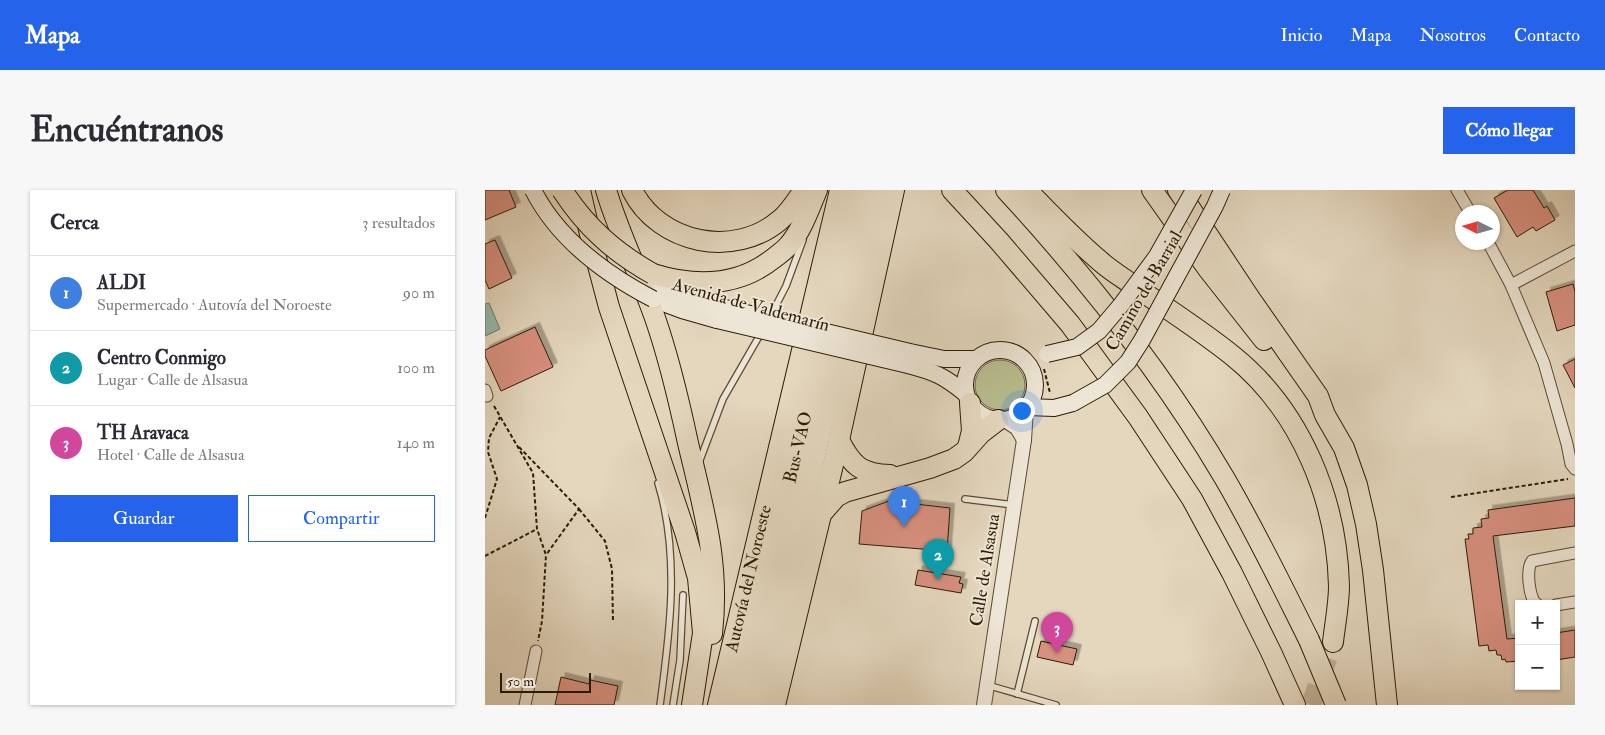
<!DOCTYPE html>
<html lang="es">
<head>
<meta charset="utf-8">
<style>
	body { margin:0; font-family:"IM FELL Double Pica",serif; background:#f7f7f7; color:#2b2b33 }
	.controls { position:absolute; right:15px; bottom:15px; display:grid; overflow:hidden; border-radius:0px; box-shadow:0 1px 4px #0004 }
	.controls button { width:45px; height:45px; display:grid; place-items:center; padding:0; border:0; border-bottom:1px solid #e1e1e2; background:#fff; color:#2b2b33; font:25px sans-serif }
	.compass { position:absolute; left:970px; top:15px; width:45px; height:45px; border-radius:50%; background:#fff; box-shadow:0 1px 4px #0004; rotate:275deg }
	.scale { position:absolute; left:15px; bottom:12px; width:91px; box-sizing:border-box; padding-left:5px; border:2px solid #2d1c04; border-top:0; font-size:14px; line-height:18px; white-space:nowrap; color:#2d1c04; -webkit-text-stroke:4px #ede5d5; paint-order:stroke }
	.you { position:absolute; left:536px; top:220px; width:18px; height:18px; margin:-12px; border:4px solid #fff; border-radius:50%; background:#1a73e8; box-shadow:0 0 0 8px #1a73e833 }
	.badge { display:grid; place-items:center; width:32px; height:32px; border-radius:50%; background:#2563eb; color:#fff; font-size:16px; font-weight:700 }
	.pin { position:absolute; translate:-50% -41px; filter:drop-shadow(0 1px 2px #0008) }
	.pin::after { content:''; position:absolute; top:26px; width:18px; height:15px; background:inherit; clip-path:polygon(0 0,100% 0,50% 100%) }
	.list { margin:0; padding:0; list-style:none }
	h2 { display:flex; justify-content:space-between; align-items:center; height:65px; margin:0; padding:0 20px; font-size:21px }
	h2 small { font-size:16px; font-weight:400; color:#7c7c81 }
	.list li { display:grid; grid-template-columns:32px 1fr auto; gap:15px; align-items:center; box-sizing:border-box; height:75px; padding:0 20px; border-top:1px solid #e1e1e2 }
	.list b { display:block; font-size:19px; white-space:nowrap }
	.list p { margin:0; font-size:16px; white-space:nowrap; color:#7c7c81 }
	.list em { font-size:16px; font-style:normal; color:#7c7c81 }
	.actions { display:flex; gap:10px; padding:15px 20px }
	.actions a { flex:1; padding:11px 0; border:1px solid #2563eb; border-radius:0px; text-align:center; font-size:18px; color:#2563eb }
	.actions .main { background:#2563eb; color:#fff }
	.map { position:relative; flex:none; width:1090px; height:515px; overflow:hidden; border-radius:0px }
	header { display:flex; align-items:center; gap:30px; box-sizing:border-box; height:70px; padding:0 25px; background:#2563eb; color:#fff }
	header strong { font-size:24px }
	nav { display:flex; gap:28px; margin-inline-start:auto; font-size:18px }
	.intro { display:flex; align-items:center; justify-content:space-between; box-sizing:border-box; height:120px; padding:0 30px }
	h1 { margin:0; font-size:35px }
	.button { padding:12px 22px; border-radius:0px; background:#2563eb; color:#fff; font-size:18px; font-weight:700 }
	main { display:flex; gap:30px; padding:0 30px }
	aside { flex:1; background:#fff; border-radius:0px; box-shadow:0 1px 4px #0004 }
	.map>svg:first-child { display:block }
	.green { fill:#b7bd8f; stroke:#726c4a }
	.water { fill:#96baad; stroke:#6c7b69 }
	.building { fill:#d8907f; stroke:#2d1c04; filter:url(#shadow) }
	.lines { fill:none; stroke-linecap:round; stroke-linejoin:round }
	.motorway-tunnel { stroke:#bfb299; stroke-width:20; stroke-dasharray:20 10; stroke-linecap:butt }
	.service-casing { stroke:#5b4b32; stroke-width:8 }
	.minor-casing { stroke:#5b4b32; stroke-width:13 }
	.tertiary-casing { stroke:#5b4b32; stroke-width:16 }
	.secondary-casing { stroke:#2d1c04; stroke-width:18 }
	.motorway-casing { stroke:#2d1c04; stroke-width:22 }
	.path { stroke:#2d1c04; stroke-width:2; stroke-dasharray:4 2.5; stroke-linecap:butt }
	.service { stroke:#ede5d5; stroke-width:5.5 }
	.minor { stroke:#ede5d5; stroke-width:11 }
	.tertiary { stroke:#ede5d5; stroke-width:14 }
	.secondary { stroke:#ede5d5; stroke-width:16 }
	.motorway { stroke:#e4d7be; stroke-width:20 }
	.secondary-bridge-casing { stroke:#2d1c04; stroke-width:18; stroke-linecap:butt }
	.motorway-bridge-casing { stroke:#2d1c04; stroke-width:22; stroke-linecap:butt }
	.secondary-bridge { stroke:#ede5d5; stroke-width:16 }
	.motorway-bridge { stroke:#e4d7be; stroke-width:20 }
	.labels { text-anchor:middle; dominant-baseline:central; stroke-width:4; stroke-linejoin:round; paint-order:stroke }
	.street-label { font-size:18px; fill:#2d1c04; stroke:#ede5d5 }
</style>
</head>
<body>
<header>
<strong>Mapa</strong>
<nav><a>Inicio</a><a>Mapa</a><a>Nosotros</a><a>Contacto</a></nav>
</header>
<div class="intro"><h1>Encuéntranos</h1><a class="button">Cómo llegar</a></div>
<main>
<aside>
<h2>Cerca<small>3 resultados</small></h2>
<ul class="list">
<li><span class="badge" style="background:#3f7fe0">1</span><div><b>ALDI</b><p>Supermercado · Autovía del Noroeste</p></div><em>90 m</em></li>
<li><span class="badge" style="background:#0f9aa8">2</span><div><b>Centro Conmigo</b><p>Lugar · Calle de Alsasua</p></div><em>100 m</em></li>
<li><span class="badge" style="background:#d1479c">3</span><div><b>TH Aravaca</b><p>Hotel · Calle de Alsasua</p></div><em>140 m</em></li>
</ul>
<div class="actions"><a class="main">Guardar</a><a>Compartir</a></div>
</aside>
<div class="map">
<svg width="1090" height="515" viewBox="0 0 1090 515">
	<defs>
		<filter id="shadow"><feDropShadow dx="4.5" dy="-4.5" stdDeviation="0" flood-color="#0004"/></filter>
	</defs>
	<rect width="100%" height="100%" fill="#e4d7be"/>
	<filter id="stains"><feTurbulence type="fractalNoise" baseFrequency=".004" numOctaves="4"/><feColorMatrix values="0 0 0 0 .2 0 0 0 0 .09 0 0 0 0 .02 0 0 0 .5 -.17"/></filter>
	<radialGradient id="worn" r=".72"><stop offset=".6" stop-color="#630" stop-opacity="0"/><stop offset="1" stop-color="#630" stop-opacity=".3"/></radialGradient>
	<circle class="green" cx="515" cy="195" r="25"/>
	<polygon class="water" points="4,113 15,139 0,146 0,114"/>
	<g class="building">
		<polygon points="0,0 24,0 31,17 0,30"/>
		<polygon points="1023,0 1048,0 1059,18 1062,16 1070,30 1051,41 1048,37 1032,47 1009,8"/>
		<polygon points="10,50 27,88 4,99 0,90 0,54"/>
		<polygon points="1088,94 1090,102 1090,135 1072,141 1061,102"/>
		<polygon points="50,137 68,177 16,201 0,166 0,160"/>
		<polygon points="1090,169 1090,198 1078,175"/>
		<polygon points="1090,308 1090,336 1008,346 1022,449 1034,448 1034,471 1021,472 1020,469 1017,470 1016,465 1012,465 1011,460 1004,461 1003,455 994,456 980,349 984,349 983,344 988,344 988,338 997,337 996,329 1004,328 1003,320"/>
		<polygon points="404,311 465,318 462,361 374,354 377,321"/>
		<polygon points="433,380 476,387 474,393 478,394 476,403 430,395"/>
		<polygon points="1090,440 1090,467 1071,470 1071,443"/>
		<polygon points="556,451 592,459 588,475 552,467"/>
		<polygon points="76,487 104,494 105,490 133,496 129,515 70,515"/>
	</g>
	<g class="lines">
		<polyline class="motorway-tunnel" points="826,515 848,452"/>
		<defs>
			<g id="service">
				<polyline points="285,127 301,96 318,50"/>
				<polyline points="215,270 238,209 276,143"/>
				<path d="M173 293C195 365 185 442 175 515"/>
				<polyline points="480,309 529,315"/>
				<polyline points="502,495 571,515"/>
				<polyline points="532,504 550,431"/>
				<polyline points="188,515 195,470 198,405"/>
			</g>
			<g id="minor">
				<polyline points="972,0 985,22"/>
				<polyline points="1003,52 1026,95 1059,173 1082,254 1086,274 1090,279"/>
				<polyline points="1026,95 1090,61"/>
				<polyline points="0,200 2,206"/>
				<path d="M1052 414 1050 413C1044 404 1041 380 1047 371L1090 363"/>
				<polyline points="1071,415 1090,412"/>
				<polyline points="40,515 51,461"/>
			</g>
			<g id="tertiary">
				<polyline points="520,230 532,238 539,250"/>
				<polyline points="499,515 539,250 541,219"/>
			</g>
			<g id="secondary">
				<polyline points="166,93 207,110 236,117"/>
				<polyline points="168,109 197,120 232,130"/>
				<circle cx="515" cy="195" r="35"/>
				<polyline points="425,162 459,169 491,169"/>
				<path d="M423 175C450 182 459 186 481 204"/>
				<polyline points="542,217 569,218 588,213"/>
			</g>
			<g id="motorway">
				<polyline points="95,0 107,53 124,117 200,342 213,388 218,443 207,515"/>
				<path d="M121 0C134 44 155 85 170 128 184 168 194 211 203 253 219 321 235 373 227 444"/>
				<path d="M147 0C174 54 249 69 295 30 305 22 312 10 319 0"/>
				<polyline points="467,0 514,51 585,134 653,227 707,309 747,383 786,462 810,515"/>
				<path d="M521 0C603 89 679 185 740 289 771 342 797 396 824 450"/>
				<path d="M542 0C565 24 589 49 615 71 626 81 640 89 652 98 684 120 717 141 748 166 816 221 852 310 854 396 854 414 850 434 848 452"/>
				<polyline points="667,0 723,79 779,150"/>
				<polyline points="693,0 766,110 833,206 840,225 859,258 872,295 881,334 888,380 902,515"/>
				<path d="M168 84C210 97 253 97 289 68 294 64 300 60 304 55 317 40 324 19 332 0"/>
				<path d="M354 250C367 276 376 284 405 285"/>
				<polyline points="483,257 487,241 485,213"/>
				<polyline points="337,323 351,307 360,302 445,278 469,269 479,262 496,243 513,230"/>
				<path id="s1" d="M233 515 355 0"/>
				<path id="s2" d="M251 515 374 0"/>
				<polyline points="271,515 393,0"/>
				<polyline points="290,515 354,250 409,0"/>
			</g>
		</defs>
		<use href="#service" class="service-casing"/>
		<use href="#minor" class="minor-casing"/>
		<use href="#tertiary" class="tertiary-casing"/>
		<use href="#secondary" class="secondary-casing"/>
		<use href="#motorway" class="motorway-casing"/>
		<g class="path">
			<polyline points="559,179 565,203"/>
			<polyline points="9,216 48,283 52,339 61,365 57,431 53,451"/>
			<polyline points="34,257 94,319 61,365"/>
			<polyline points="966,307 1083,289"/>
			<polyline points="94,319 120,351 127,379 128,432"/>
			<polyline points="0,328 12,289 3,262 4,248 15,227"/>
			<polyline points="0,366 52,339"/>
		</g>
		<use href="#service" class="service"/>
		<use href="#minor" class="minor"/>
		<use href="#tertiary" class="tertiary"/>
		<use href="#secondary" class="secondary"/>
		<use href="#motorway" class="motorway"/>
		<defs>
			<g id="secondary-bridge">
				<path d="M48 0C73 49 120 84 168 109"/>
				<polyline points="236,117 425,162"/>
				<polyline points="232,130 423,175"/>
				<polyline points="562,164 592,157 614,141 636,115 672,66 709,0"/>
				<polyline points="588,213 620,195 643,172 657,150 730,16 737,0"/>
			</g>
			<g id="motorway-bridge">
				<path d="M77 0C101 37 129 62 168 84"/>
				<polyline points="824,450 851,515"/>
			</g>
		</defs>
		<use href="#secondary-bridge" class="secondary-bridge-casing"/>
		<use href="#motorway-bridge" class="motorway-bridge-casing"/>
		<use href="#secondary-bridge" class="secondary-bridge"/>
		<use href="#motorway-bridge" class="motorway-bridge"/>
	</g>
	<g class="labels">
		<g class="street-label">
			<text transform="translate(659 101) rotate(-60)">Camino del Barrial</text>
			<text transform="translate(266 115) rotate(15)">Avenida de Valdemarín</text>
			<text stroke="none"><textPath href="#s2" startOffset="265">Bus-VAO</textPath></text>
			<text transform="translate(500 380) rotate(-81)">Calle de Alsasua</text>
			<text stroke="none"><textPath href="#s1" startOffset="130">Autovía del Noroeste</textPath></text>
		</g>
	</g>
	<rect width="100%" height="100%" filter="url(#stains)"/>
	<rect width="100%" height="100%" fill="url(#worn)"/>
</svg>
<div class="controls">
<button>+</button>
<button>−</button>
</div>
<svg class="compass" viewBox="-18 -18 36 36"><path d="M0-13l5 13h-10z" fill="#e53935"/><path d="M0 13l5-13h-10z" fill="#7c7c81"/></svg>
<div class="scale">50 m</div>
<div class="you"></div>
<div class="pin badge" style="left:419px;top:337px;background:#3f7fe0">1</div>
<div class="pin badge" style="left:453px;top:390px;background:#0f9aa8">2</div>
<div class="pin badge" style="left:572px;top:463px;background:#d1479c">3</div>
</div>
</main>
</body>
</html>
